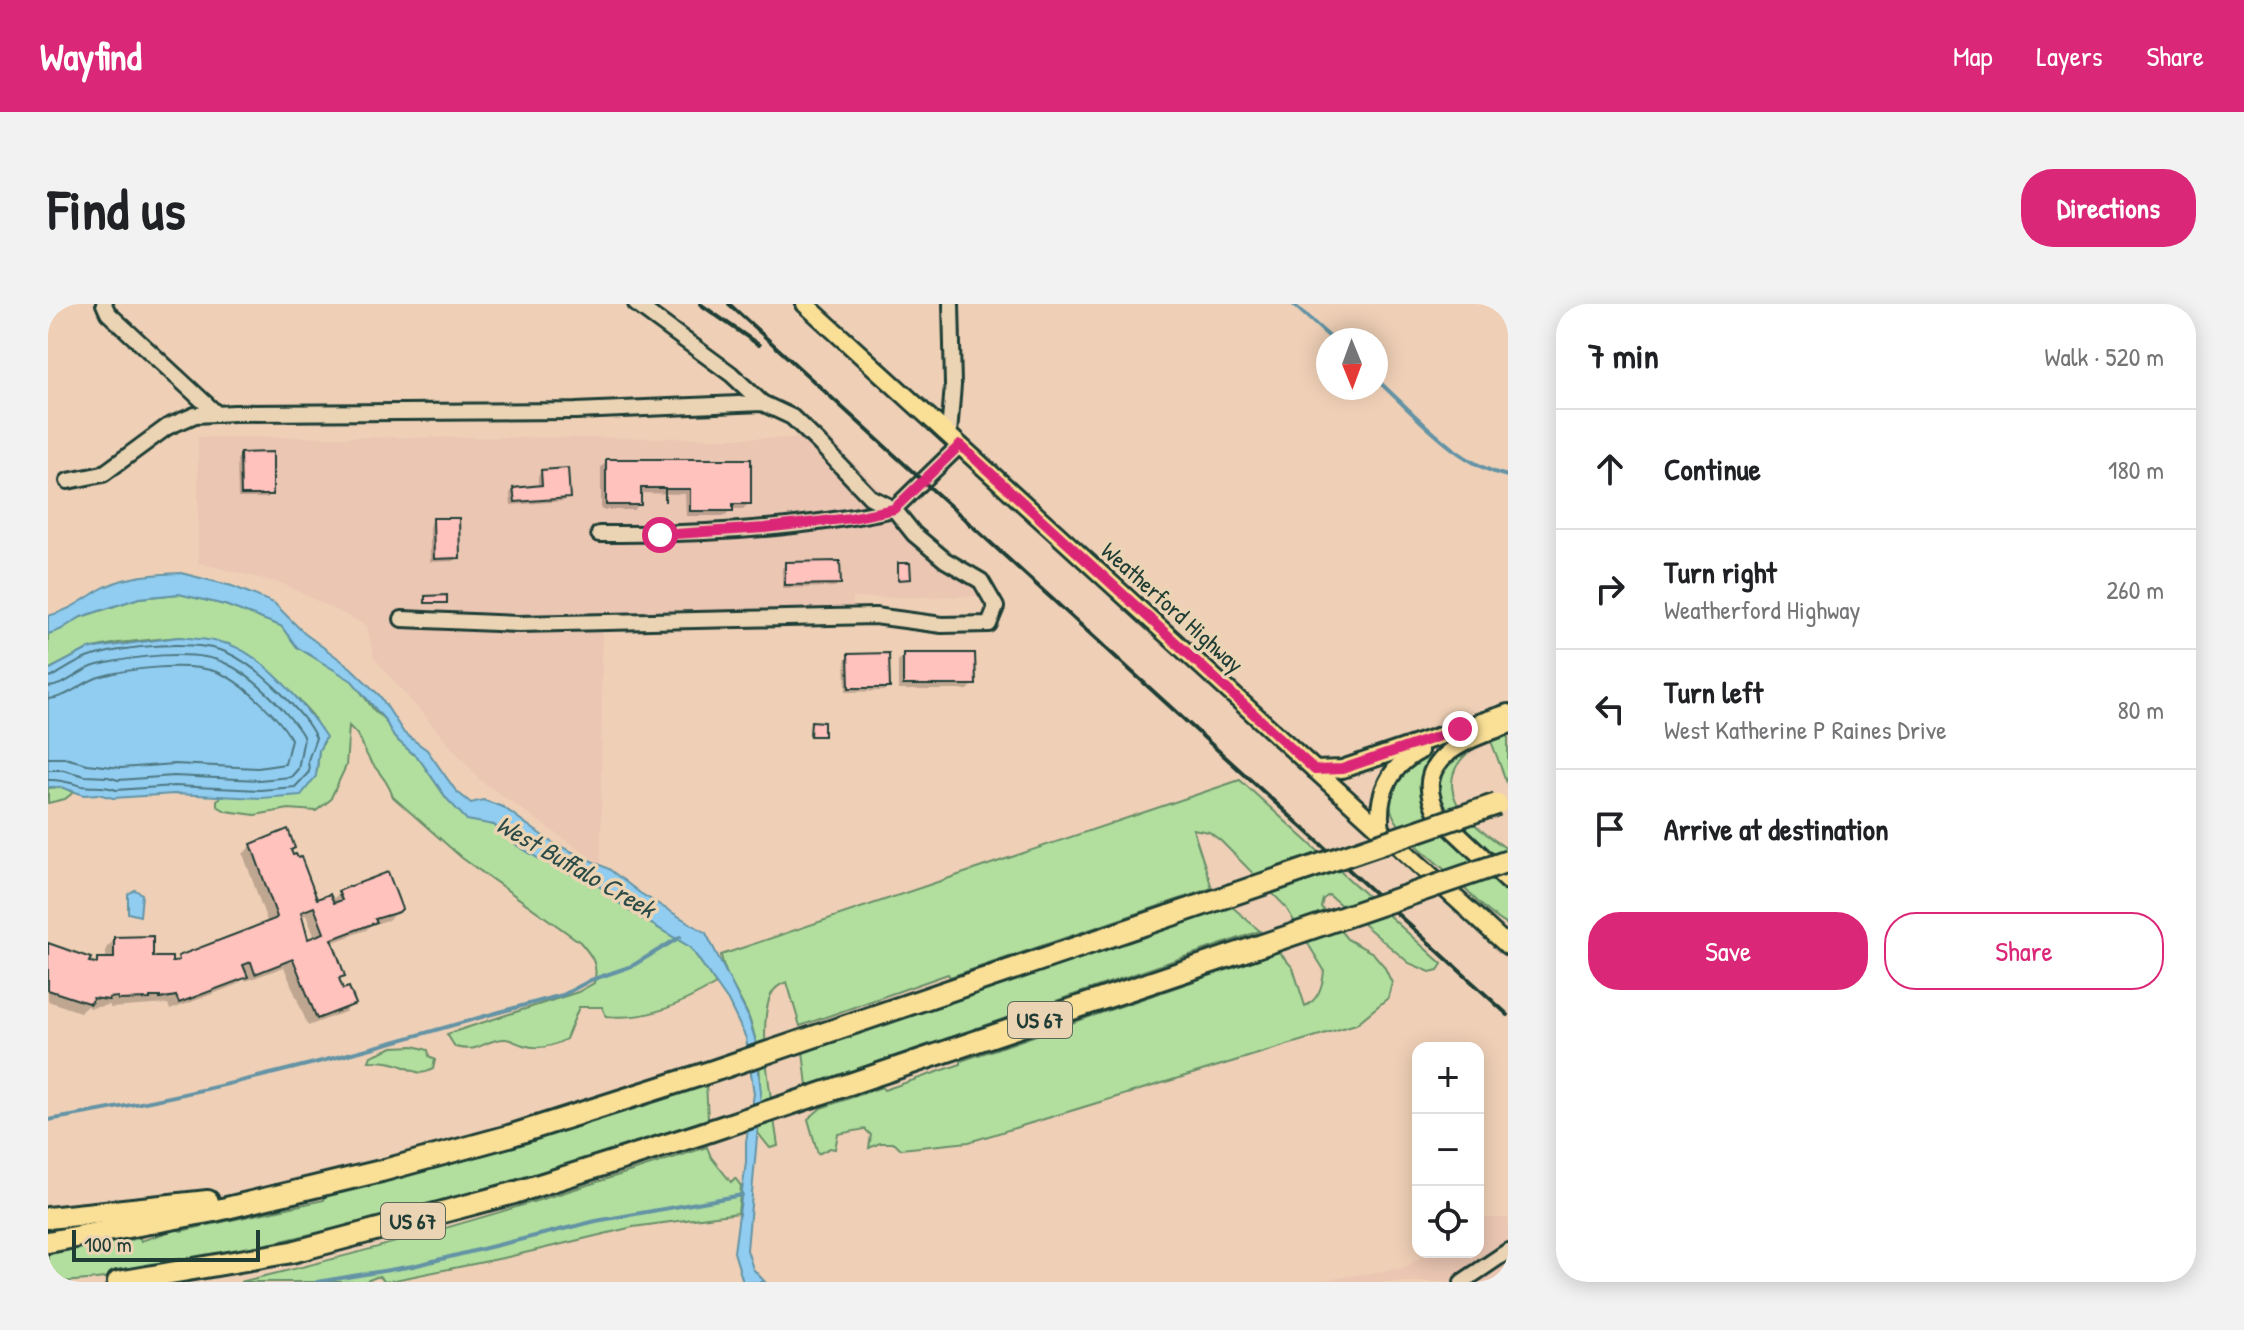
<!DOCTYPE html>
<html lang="en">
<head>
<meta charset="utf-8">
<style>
	body { margin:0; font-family:"Patrick Hand",sans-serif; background:#f2f2f2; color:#202124 }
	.controls { position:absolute; right:24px; bottom:24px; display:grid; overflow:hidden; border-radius:16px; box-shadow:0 4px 20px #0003 }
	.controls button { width:72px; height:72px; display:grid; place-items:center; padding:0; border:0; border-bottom:2px solid #e0e0e0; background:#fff; color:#202124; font:40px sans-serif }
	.compass { position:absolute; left:1268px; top:24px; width:72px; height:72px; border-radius:50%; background:#fff; box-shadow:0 4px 20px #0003; rotate:179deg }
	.scale { position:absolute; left:24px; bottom:20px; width:188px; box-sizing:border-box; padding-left:8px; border:4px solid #1f3d34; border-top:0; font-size:22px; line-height:28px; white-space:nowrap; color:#1f3d34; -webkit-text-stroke:6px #ebd4b4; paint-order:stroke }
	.stop { position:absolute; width:24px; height:24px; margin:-18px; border:6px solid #db2777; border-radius:50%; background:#fff }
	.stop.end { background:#db2777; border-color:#fff; box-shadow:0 2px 8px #0008 }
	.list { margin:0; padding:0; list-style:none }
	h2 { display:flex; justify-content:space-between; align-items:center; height:104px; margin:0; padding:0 32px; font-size:34px }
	h2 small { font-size:26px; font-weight:400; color:#757577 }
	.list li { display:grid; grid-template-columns:52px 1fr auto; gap:24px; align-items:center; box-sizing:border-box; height:120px; padding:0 32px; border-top:2px solid #e0e0e0 }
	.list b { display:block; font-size:30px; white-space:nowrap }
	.list p { margin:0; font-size:26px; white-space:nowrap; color:#757577 }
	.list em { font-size:26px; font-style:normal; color:#757577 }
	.actions { display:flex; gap:16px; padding:24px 32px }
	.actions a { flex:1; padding:18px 0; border:2px solid #db2777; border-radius:32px; text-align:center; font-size:28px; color:#db2777 }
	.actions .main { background:#db2777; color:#fff }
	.icon { flex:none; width:44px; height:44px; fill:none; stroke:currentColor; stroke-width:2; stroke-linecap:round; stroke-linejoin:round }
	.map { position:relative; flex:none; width:1460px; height:978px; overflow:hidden; border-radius:32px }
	header { display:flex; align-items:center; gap:48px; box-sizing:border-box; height:112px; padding:0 40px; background:#db2777; color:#fff }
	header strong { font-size:38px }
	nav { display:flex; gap:44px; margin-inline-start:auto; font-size:28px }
	.intro { display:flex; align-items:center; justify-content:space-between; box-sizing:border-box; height:192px; padding:0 48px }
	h1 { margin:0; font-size:56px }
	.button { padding:20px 36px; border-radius:32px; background:#db2777; color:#fff; font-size:28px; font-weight:700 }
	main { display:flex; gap:48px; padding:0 48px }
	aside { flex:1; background:#fff; border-radius:32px; box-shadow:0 4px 20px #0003 }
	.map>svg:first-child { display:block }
	.built { fill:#ebc6b3 }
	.green { fill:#b2df9e; stroke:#688e69; stroke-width:2 }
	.water { fill:#91cdf1; stroke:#6393a5; stroke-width:2 }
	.shadow { fill:#0003; fill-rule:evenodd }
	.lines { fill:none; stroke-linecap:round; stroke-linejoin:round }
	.shore { stroke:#4d7780; stroke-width:2 }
	.stream { stroke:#6393a5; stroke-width:4 }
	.building { fill:#ffc2bd; stroke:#1f3d34; stroke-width:2; fill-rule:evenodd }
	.minor-casing { stroke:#1f3d34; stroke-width:20 }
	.major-casing { stroke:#1f3d34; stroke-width:22 }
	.highway-casing { stroke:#1f3d34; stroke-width:26 }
	.minor { stroke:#ebd4b4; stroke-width:14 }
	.major { stroke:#fadf96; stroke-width:16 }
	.highway { stroke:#fadf96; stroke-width:20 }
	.rail { stroke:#1f3d34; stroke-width:4 }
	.highway-bridge-casing { stroke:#1f3d34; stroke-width:26; stroke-linecap:butt }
	.highway-bridge { stroke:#fadf96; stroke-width:20 }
	.route { stroke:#db2777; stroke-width:10 }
	.labels { text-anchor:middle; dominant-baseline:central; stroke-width:7; stroke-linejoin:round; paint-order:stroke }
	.shield { fill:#ebd4b4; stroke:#5c6a5a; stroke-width:2 }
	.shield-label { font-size:22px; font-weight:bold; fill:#1f3d34 }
	.street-label { font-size:24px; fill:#1f3d34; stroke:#ebd4b4 }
	.water-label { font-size:26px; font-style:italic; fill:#2a4b47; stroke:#ebd4b4 }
</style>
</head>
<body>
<header>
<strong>Wayfind</strong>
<nav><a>Map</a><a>Layers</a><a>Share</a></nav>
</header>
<div class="intro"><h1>Find us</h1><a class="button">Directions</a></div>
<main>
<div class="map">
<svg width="1460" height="978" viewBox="0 0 1460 978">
	<rect width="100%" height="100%" fill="#efd0b6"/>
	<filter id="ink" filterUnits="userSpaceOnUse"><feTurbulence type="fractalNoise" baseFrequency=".0125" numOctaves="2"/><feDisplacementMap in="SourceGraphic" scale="16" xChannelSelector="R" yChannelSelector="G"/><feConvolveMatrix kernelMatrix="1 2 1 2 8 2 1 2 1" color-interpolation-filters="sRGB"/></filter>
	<g filter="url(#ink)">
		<g class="built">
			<polygon points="150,133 782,134 934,292 805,294 805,322 554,325 553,561 433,477 326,354 319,322 235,280 150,259"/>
			<polygon points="1434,914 1460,914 1460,978 1262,978 1356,964 1381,948 1430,948 1430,917"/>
		</g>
		<g class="green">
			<path d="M131 290 177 301 233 322 249 343 304 376 326 406 337 416 346 433 372 456 399 495 435 517 446 521 470 542 551 582 580 606 642 643 668 680C633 700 599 717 558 712L554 703H531L518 735C504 743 491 746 475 741 468 739 463 735 457 735 435 735 434 750 407 743L399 730 530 688 546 679C551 661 544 652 532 638L414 554 345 493C340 477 330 468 321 455 312 439 317 437 301 422L298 462 282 496 268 507 241 505 207 511 178 507 169 502V496L175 492H241L269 467 271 446 276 438 265 412 250 395 217 365 181 340 131 333 70 339 40 345 0 366V330L33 313 91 294Z"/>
			<path d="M1460 428V482L1443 437C1416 445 1394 469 1409 499 1418 518 1443 533 1460 546V569L1393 504 1387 482 1395 456Z"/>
			<path d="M1379 451 1384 453C1375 471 1373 491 1382 510L1460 585V621C1439 610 1421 588 1404 572 1385 555 1360 537 1347 515 1331 488 1357 462 1379 451Z"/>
			<path d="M1192 476 1394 660 1390 666 1382 668 1361 659 1281 591 1275 595 1273 603 1299 635 1325 649 1336 662 1344 679 1340 694 1308 720 921 838 853 845 847 839H832L821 844 823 831 817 825 790 830 787 845 782 844 770 850 760 815 773 804 834 783 836 786 913 760V757L1231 648 1245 664 1257 702C1271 696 1275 681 1276 666L1237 602 1173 537 1161 528 1145 525 1164 584 902 673 900 670 752 722 739 678C729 681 722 689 720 700 711 733 725 806 730 842L722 844 710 829C713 789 715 746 699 709 691 691 676 671 673 651Z"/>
			<polygon points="13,483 26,488 17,495 0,499 0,484"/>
			<polygon points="1182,601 1212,627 759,782 755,747"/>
			<path d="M366 742 380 746 381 752 387 756 385 765C370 774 363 764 348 760 340 757 330 757 321 757L323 752 345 743Z"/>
			<path d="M658 779 660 815C510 866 358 909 203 944 137 959 69 978 0 978V950L92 934 93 937 129 925 133 927 276 896V892L475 838Z"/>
			<path d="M659 843 663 853 683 878 687 874 693 882 690 909 585 923 460 953 337 978 331 972 316 978H192C351 941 504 893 659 843Z"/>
		</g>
		<g class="water">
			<path d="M133 269 184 282 226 299 256 329 302 363 332 392 356 429 379 446 408 487 423 499 435 496 455 503 503 538 561 565 592 589 658 629 700 712 707 735 713 788 699 946 705 965 717 978H695L686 948 698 858V838L706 790 698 734 680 697 642 643 580 606 551 582 493 556 470 542 446 521 419 516 399 495 372 456 346 433 337 416 304 377 249 343 233 322 177 301 131 290 91 294 33 313 12 326 0 330V312C21 307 33 297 51 286 77 271 104 271 133 269Z"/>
			<path d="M131 333C147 335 164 335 180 340 217 352 257 401 278 433L271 446 268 472 253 491 213 494 126 490 65 494 50 490 36 491 13 483H0V366L40 345Z"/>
			<polygon points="87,586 94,590 92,612 80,609 80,590"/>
		</g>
		<g class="shadow">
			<polygon points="193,151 223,190 219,194 190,194 189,155"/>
			<polygon points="559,157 701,199 695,205 683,205 677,212 638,212 637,190 591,189 591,200 586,206 553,206 553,163"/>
			<polygon points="493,168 520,193 516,197 463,201 462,189 466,186 490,184 490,172"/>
			<polygon points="386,216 410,253 406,257 382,258 382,220"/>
			<polygon points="738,260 791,279 787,283 734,284 734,264"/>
			<polygon points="856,351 926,380 920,386 850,386 850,357"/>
			<polygon points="801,352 840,383 836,387 798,388 797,356"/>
			<path d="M204 541 241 547 268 597H283L292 588 350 607 340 616 323 621 318 626 283 639 295 671 290 677 294 688 305 700 297 708 260 722 236 663 198 677 197 673 188 681 122 706 120 700 62 704V701L43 704 39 702 32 708 0 697V642L45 661 50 656H58V644L67 635 103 655 125 660 131 654 220 620 195 550ZM258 611 267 634 258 637 252 613Z"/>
		</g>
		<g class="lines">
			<g class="shore">
				<path d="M0 373 6 372C18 365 32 355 45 352 79 342 147 335 180 349 200 358 219 375 234 390 247 404 260 417 268 434L260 456 261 468 247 483 212 486 126 482 68 486C56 481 46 484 34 482 22 479 13 475 0 476"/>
				<path d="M0 383C19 382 32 365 50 361 84 353 146 344 177 359 195 367 212 382 226 396 237 408 249 420 256 434L250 465 243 473 211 476 126 472 70 476 60 473 37 472 15 466H0"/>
				<path d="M0 395C20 394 33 379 51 373 81 364 140 358 169 368 192 376 232 414 243 435L237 460 210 464 126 460 73 464 39 460 17 454H0"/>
			</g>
			<g class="stream">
				<polyline points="1245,0 1285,36"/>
				<path d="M1328 75C1366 109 1409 161 1460 172"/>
				<path d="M0 816C110 798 220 772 327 743 390 726 452 707 515 691L543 676 584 662 632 633"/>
				<polyline points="269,978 365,962 548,917 694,891"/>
			</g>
		</g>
		<g class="building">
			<polygon points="225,148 225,191 193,191 192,149"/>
			<polygon points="558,155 703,155 703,200 685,200 685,207 642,207 642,185 617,185 617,198 617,184 593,184 593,201 558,201"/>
			<polygon points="520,164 522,194 467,198 465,184 494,181 493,166"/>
			<polygon points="385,214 411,214 412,254 386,255"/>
			<polygon points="792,257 793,280 737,281 737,258"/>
			<polygon points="850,259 862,259 863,275 850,276"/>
			<polygon points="399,291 399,299 377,299 377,292"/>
			<polygon points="841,349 842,384 801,384 800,350"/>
			<polygon points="855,349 927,349 928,381 855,381"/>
			<polygon points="763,417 776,418 776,432 762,432"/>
			<path d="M240 525 247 544 243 546 245 551 248 550 250 554 253 553 269 595 282 590 286 599 294 596 290 587 340 568 354 605 351 608 327 615 329 618 284 635 297 672 291 674 295 685 301 683 308 700 269 715 245 655 207 670 203 658 195 661 200 673 131 699 128 692 112 695V693H102V695L70 696V693L61 694V696L45 694 43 700 0 686V639L43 654 41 658 49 659V654H66V633L105 632V653H124V658H127L131 656 130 652 227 615 229 613 203 540ZM266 603 276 629 260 635 253 608Z"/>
		</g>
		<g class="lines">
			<defs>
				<g id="minor">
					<polyline points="56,0 60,9 169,110"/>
					<polyline points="588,0 683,70 714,99"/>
					<polyline points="901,130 905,81 903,0"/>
					<polyline points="20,177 55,170 119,123 147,111 186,109 528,107 714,99 744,113 771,139 822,193 846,205"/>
					<path d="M551 230C649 231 749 226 846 205"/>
					<polyline points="354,315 471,320 827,312 894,321 941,320 948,303 933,277 897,256 866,230 846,205 912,141"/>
					<polyline points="1414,978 1460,947"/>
				</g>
				<g id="major">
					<polyline points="757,0 1460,642"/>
					<path d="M1460 421C1418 436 1359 455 1391 512L1460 577"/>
					<polyline points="1267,466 1294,465 1460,409"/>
					<path d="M1333 526C1328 491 1341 463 1371 447"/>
				</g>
				<g id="highway">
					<polyline points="0,914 160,897"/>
					<polyline points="0,938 166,907 333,867 461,832 662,768 1183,591"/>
					<polyline points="70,978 244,948 466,889 653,830 1232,635"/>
				</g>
			</defs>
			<use href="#minor" class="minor-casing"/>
			<use href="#major" class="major-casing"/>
			<use href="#highway" class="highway-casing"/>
			<use href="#minor" class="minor"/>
			<use href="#major" class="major"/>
			<use href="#highway" class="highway"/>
			<g class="rail">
				<polyline points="652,0 711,41"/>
				<polyline points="681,0 1460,711"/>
			</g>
			<defs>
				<g id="highway-bridge">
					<polyline points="1183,591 1449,500"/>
					<polyline points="1232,635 1460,557"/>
				</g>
			</defs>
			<use href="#highway-bridge" class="highway-bridge-casing"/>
			<use href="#highway-bridge" class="highway-bridge"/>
		</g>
	</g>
	<g class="lines" filter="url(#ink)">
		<polyline class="route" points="612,231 716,224 803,214 846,205 912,141 1267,466 1294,465 1412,425"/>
	</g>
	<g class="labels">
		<g class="shield">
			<rect x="960" y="698" width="64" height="36" rx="6"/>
			<rect x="333" y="899" width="64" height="36" rx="6"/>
		</g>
		<g class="shield-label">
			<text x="992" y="716">US 67</text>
			<text x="365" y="917">US 67</text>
		</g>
		<g class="street-label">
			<text transform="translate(1125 303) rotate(42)">Weatherford Highway</text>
		</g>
		<g class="water-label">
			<text transform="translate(528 562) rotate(30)">West Buffalo Creek</text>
		</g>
	</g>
</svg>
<div class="controls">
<button>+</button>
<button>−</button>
<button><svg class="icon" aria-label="locate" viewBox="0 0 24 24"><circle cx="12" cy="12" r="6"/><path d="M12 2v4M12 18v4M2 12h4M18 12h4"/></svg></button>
</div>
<svg class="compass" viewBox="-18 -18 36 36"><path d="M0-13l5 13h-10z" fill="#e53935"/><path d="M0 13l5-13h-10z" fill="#757577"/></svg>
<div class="scale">100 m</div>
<div class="stop" style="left:612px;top:231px"></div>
<div class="stop end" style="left:1412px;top:425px"></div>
</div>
<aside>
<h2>7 min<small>Walk · 520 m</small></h2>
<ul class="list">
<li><svg class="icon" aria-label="ahead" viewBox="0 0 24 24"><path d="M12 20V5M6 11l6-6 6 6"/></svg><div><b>Continue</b></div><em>180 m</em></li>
<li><svg class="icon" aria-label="right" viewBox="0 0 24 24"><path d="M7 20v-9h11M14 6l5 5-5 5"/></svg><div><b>Turn right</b><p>Weatherford Highway</p></div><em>260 m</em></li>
<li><svg class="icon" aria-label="left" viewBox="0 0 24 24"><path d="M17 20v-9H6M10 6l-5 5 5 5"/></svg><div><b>Turn left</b><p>West Katherine P Raines Drive</p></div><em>80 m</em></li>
<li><svg class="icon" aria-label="arrive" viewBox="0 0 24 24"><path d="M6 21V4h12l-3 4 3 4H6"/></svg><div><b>Arrive at destination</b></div></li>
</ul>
<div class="actions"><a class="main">Save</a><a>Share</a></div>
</aside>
</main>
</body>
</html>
